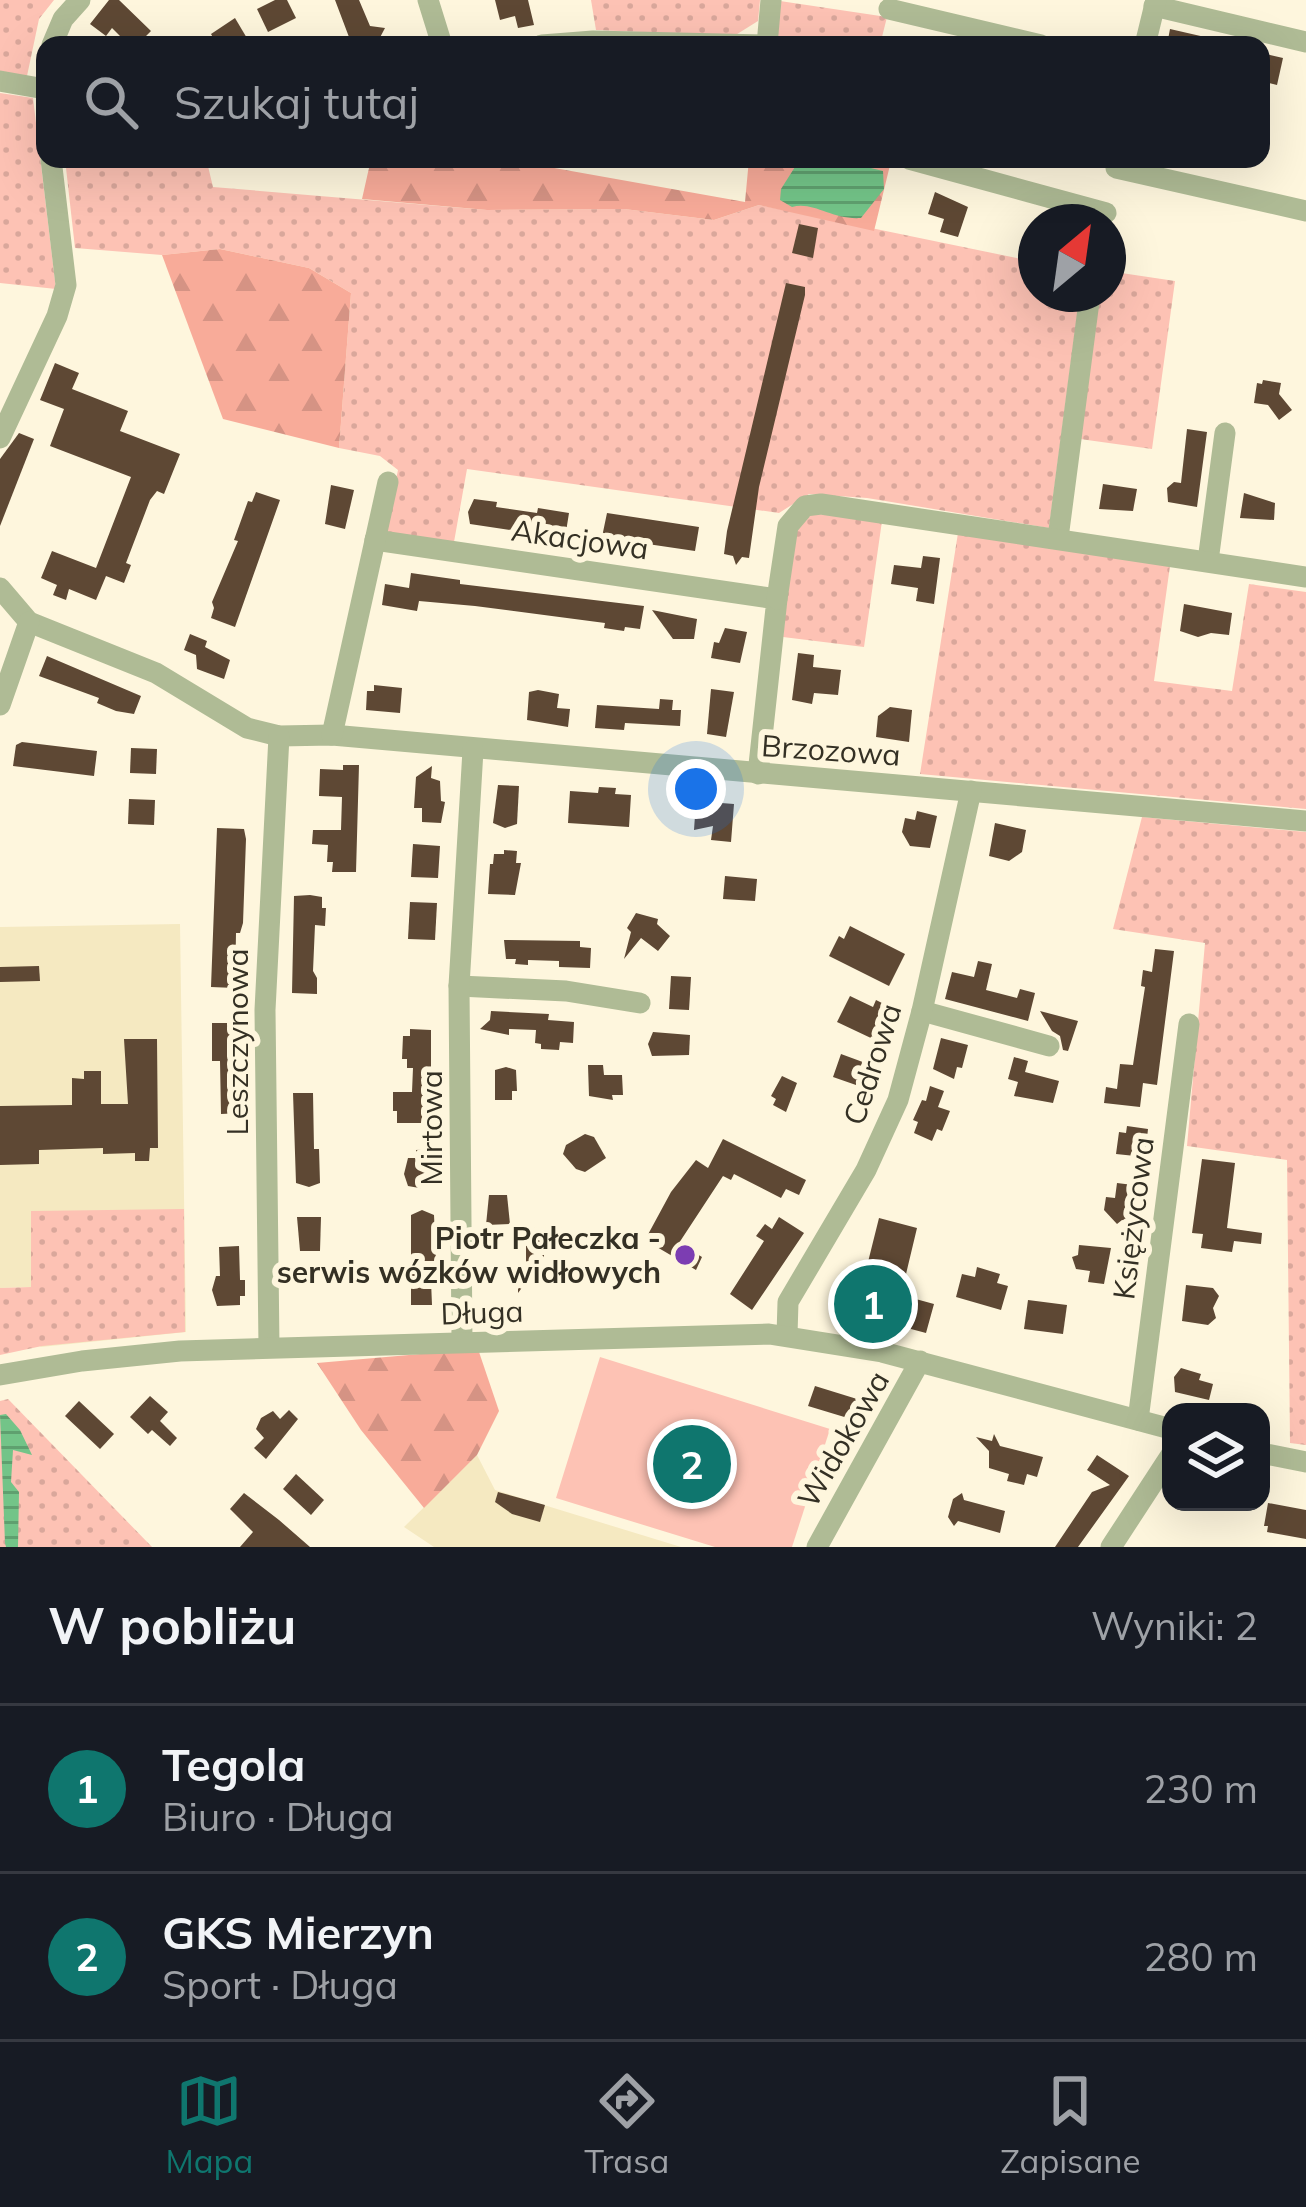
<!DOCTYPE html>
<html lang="pl">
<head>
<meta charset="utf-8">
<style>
	body { margin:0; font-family:Mulish,sans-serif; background:#20242c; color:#f1f3f6 }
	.controls { position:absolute; right:36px; bottom:36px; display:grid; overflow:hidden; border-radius:24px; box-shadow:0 12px 48px #0002 }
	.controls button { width:108px; height:108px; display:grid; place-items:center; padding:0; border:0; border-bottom:3px solid #363941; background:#171b24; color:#f1f3f6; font:60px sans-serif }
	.compass { position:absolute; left:1018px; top:204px; width:108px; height:108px; border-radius:50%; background:#171b24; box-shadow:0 12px 48px #0002; rotate:29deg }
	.you { position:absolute; left:696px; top:789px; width:42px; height:42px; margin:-30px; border:9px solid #fff; border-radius:50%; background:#1a73e8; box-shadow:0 0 0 18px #1a73e833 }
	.badge { display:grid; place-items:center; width:78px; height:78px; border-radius:50%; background:#0f766e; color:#fff; font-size:39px; font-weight:700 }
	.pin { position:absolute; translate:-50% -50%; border:6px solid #fff; box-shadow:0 3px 12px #0006 }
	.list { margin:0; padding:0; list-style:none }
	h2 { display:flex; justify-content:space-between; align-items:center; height:156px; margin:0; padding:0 48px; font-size:51px }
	h2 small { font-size:39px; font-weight:400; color:#9ea1a6 }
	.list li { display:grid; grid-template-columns:78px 1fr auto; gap:36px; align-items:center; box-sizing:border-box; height:168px; padding:0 48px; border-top:3px solid #363941 }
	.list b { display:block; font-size:45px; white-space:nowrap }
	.list p { margin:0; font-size:39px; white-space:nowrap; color:#9ea1a6 }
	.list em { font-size:39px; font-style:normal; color:#9ea1a6 }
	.icon { flex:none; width:66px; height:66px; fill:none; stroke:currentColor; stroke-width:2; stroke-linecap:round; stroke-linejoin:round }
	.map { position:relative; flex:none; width:1306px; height:1547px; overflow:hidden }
	.search { position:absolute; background:#171b24; box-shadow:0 12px 48px #0002; left:36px; right:36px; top:36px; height:132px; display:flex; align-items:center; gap:30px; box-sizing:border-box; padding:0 42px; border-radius:24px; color:#9ea1a6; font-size:45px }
	.sheet { height:492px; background:#171b24 }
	nav { display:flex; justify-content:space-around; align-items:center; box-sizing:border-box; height:168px; border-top:3px solid #363941; background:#171b24; font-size:33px; color:#9ea1a6 }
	nav a { display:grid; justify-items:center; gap:6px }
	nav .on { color:#0f766e }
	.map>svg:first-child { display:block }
	.built { fill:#f5e9c1 }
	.grass { fill:url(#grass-dots) }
	.forest { fill:url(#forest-firs) }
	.pitch { fill:#fdc2b4 }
	.water { fill:url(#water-rules) }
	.building { fill:#5e4834 }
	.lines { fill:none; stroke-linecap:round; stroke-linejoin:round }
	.minor { stroke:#afbb95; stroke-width:21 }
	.poi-dot { fill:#7c3db2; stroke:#fef6dd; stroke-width:4.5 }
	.labels { text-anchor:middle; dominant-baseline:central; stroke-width:12; stroke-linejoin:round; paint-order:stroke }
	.street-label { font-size:30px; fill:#343024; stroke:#fef6dd }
	.poi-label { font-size:30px; font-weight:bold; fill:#343024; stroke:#fef6dd; text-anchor:end }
</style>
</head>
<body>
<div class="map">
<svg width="1306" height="1547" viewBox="0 0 1306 1547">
	<defs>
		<pattern id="grass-dots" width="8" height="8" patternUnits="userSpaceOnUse" patternTransform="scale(3)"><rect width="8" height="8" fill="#fdc2b4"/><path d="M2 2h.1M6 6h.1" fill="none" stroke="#d9a79b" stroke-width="1.8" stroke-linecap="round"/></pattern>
		<pattern id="forest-firs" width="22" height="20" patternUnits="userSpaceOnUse" patternTransform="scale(3)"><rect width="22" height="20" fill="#f8ab99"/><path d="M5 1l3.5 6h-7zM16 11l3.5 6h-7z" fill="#d59384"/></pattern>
		<pattern id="water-rules" width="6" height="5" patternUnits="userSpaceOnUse" patternTransform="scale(3)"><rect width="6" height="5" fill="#73c488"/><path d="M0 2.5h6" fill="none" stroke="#5fa06f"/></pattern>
	</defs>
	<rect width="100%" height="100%" fill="#fef6dd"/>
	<g class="built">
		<polygon points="180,924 186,1332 41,1347 31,1338 31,1287 0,1288 0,927"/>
		<polygon points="477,1455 495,1490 681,1547 434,1547 404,1527"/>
	</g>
	<g class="grass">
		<polygon points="0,0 54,0 39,19 27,76 0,71"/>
		<polygon points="591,0 760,0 758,21 734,36 596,30"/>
		<polygon points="780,1 887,17 880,45 775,45"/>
		<polygon points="0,93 33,98 56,289 0,283"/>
		<polygon points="65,159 189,159 207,162 213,187 487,210 624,209 714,220 759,205 1036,262 1036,294 1080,294 1049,528 867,498 809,494 779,513 467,469 454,542 385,533 398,470 380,456 339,448 351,293 309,268 220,249 162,255 75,248"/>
		<polygon points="1108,271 1175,281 1152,449 1080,439 1099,294 1108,294"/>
		<polygon points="810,513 882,521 864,647 783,637 794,527"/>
		<polygon points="958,533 1170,566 1154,681 1232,691 1249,584 1306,592 1306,809 920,774"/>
		<polygon points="1142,817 1306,832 1306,1445 1290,1443 1287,1160 1187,1146 1205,943 1113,929"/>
		<polygon points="184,1209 185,1332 42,1346 0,1355 0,1288 31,1287 31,1211"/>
		<polygon points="8,1399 152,1547 0,1547 0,1401"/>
	</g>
	<g class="forest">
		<polygon points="371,159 504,159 745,202 749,159 891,161 874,231 759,205 714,220 624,209 487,210 362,199"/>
		<polygon points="220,249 309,268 351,293 339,448 223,419 162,255"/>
		<polygon points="478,1349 499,1411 477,1455 424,1508 361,1430 317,1363"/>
	</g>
	<polygon class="pitch" points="600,1357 830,1429 792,1547 715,1547 556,1498"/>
	<g class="water">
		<path d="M800 159H834L883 171 884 189 861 218C831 220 814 201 792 207L780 200 781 189Z"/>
		<polygon points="6,1414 20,1430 32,1455 13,1450 11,1482 19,1492 18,1547 6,1547 5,1543 0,1415"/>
	</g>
	<g class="building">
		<polygon points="109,0 119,0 151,31 137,45 129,45 112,28 106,36 90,24"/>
		<polygon points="275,0 287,0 296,18 268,32 257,9"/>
		<polygon points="335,0 359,0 370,26 385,28 376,45 352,45"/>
		<polygon points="495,0 528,0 534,25 518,28 515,16 500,20"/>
		<polygon points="235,18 251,45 217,45 211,34"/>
		<polygon points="1170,29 1218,40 1217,45 1167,45"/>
		<polygon points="1266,54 1283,58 1277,85 1261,81"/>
		<polygon points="935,192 968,207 958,237 940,232 944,219 928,214"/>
		<polygon points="799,224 818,228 813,258 792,253"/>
		<polygon points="786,283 805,287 805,295 759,487 749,558 742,557 736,565 733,556 724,554 727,531"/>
		<polygon points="55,363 79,373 72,389 128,411 120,431 180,454 164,494 157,491 150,500 126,563 131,565 124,583 106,576 96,600 69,589 66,600 53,595 57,585 41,578 52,551 96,568 131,477 50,446 64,409 40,400"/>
		<polygon points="1263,380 1281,383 1279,394 1292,410 1279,420 1268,405 1254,403 1257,383 1262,384"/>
		<polygon points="1187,429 1207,432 1197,507 1168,502 1167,488 1174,482 1181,483"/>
		<polygon points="19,433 34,439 0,526 0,459"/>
		<polygon points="1103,484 1137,489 1133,511 1099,509"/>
		<polygon points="331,485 354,490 345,529 325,524"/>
		<polygon points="256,492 280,500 235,627 211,618 214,608 212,602 238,541 234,540 248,501 252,502"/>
		<polygon points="1244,493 1275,503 1274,520 1240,518"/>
		<polygon points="474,499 497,502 496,507 537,513 538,508 569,513 565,538 470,524 468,512"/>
		<polygon points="607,513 699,527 695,551 634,542 633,548 617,545 618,539 602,537"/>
		<polygon points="923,556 940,558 934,604 916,601 918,588 891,584 894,565 921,568"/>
		<polygon points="411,573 460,580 460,584 644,606 640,629 625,627 624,631 604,628 605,623 475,606 419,601 417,611 382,605 385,584 409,588"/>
		<polygon points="1184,604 1232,613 1229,635 1211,633 1198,637 1180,631"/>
		<polygon points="652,610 697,619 694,639 673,639"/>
		<polygon points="725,628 747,632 740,663 711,658 714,642 719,643"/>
		<polygon points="190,634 207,641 205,647 230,660 224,679 197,669 196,655 184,650"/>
		<polygon points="798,653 814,655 813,667 841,670 838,695 814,693 812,704 792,700"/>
		<polygon points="47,656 141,696 134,714 116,711 97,703 99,698 39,676"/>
		<polygon points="374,685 402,688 400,713 366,710 367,691 374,691"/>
		<polygon points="711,689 734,692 726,737 707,734"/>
		<polygon points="538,690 559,694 557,708 570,709 568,727 527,720 529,692"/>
		<polygon points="660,699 673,700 672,710 681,710 680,726 625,723 624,730 595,728 597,705 659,709"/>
		<polygon points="890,707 912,710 909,742 876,737 878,716"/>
		<polygon points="22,742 97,751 94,776 13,766 16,745"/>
		<polygon points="131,748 157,749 156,774 130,773"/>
		<polygon points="343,765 359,765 356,872 332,872 333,862 327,862 328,845 312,844 313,830 341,830 342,797 319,796 320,769 343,770"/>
		<polygon points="432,766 431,778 440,781 441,801 445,802 441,823 422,822 422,808 414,808 416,777"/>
		<polygon points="498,785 519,786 517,824 505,828 493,823"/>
		<polygon points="599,787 616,788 615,794 631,795 629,827 568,823 570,791 598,793"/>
		<polygon points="129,799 155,800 154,825 128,824"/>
		<polygon points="696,801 734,804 731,842 711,840 713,826 694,830"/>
		<polygon points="917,811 937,816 930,848 910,846 902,832 905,818 915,820"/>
		<polygon points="995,823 1026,830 1022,852 1009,861 989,856"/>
		<polygon points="217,828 244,829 246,839 243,923 240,933 236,933 235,988 211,987"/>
		<polygon points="413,844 440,846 438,878 411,877"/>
		<polygon points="504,850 517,851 516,863 521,863 515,895 488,894 490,864 493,864 494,854 504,854"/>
		<polygon points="725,876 757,879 755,901 723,899"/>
		<polygon points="310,895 322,897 322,908 326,908 325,926 315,925 313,971 317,978 317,994 292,993 294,896"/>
		<polygon points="410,902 437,903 435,940 408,939"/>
		<polygon points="636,913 658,919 657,924 670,936 658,951 641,938 624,959 631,932 627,928"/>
		<polygon points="850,926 905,954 889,986 829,956 839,936 844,939"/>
		<polygon points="504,940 580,941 580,947 591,948 590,968 559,967 559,961 528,960 528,965 515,964 516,959 506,959"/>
		<polygon points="1155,949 1174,951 1157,1085 1143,1083 1140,1107 1104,1103 1106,1087 1117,1089 1120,1064 1133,1065 1145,987 1141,986 1143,970 1152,972"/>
		<polygon points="978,961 992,964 986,990 1017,998 1020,989 1035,993 1028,1021 945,999 952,972 974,977"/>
		<polygon points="39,966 40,981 0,982 0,967"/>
		<polygon points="671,976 691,977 689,1010 669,1009"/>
		<polygon points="850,996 873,1007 876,1000 894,1009 873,1039 837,1022"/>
		<polygon points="491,1011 549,1014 548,1020 574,1022 573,1043 560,1042 559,1050 541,1049 541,1044 535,1043 536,1030 509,1029 509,1035 480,1029 490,1020"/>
		<polygon points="1040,1011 1078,1021 1068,1051 1063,1050 1060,1036 1052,1031"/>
		<polygon points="212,1023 237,1023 237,1033 241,1033 241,1051 237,1051 242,1113 221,1114 220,1061 212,1061"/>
		<polygon points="410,1029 431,1030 431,1085 435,1085 435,1101 423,1102 423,1123 397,1123 397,1111 393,1111 393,1092 412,1092 413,1068 407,1068 407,1059 402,1059 403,1036 410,1036"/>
		<polygon points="653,1032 690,1035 689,1055 652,1056 648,1044"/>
		<polygon points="941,1038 968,1045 962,1068 957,1067 954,1079 933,1069"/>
		<polygon points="124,1039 157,1039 158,1148 150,1148 149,1161 135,1161 135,1153 103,1154 103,1148 39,1150 39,1164 0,1165 0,1106 72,1105 72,1078 84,1079 84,1071 101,1071 101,1104 128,1104"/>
		<polygon points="841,1054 879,1068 873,1082 859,1078 856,1085 833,1077"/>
		<polygon points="1014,1057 1028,1061 1025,1072 1059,1081 1053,1103 1014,1096 1018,1082 1008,1079"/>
		<polygon points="588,1065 603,1065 604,1075 622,1075 623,1095 612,1095 613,1100 589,1096"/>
		<polygon points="506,1067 516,1070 517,1091 512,1091 512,1100 495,1100 495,1070"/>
		<polygon points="782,1076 797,1083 786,1112 773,1105 776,1099 771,1096"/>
		<polygon points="930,1086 944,1091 938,1107 950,1111 942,1131 937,1129 932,1141 914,1133 918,1122 913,1120 922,1100 926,1101"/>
		<polygon points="293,1093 313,1093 314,1149 319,1149 320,1183 309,1187 296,1183"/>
		<polygon points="1127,1126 1148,1129 1145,1157 1116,1154 1119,1132 1126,1133"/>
		<polygon points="585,1134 594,1137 606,1158 585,1172 576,1169 563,1154 566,1145"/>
		<polygon points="723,1139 806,1180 799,1195 786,1189 781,1198 734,1174 731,1180 723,1176 679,1243 702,1257 696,1270 645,1240 671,1192 696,1160 708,1168"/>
		<polygon points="432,1149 432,1157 436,1157 432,1185 425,1189 408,1186 404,1174 408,1158 416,1158 416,1150"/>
		<polygon points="1202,1159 1235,1163 1227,1228 1262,1233 1261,1244 1234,1241 1232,1252 1201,1248 1203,1234 1192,1233"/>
		<polygon points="1117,1183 1133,1185 1132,1200 1135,1200 1132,1221 1122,1220 1117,1224 1104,1210 1106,1197 1115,1198"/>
		<polygon points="489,1195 507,1195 510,1224 486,1225"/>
		<polygon points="422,1210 434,1215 437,1281 431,1281 432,1305 411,1305 411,1215"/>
		<polygon points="297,1217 321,1217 320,1251 300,1251"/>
		<polygon points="779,1217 804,1233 752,1310 730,1294 764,1241 756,1236 765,1224 772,1229"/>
		<polygon points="879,1218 917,1228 901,1295 934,1304 926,1333 855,1314"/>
		<polygon points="526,1226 544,1230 544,1258 518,1293 518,1265 526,1265"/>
		<polygon points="1079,1245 1111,1248 1104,1284 1088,1282 1090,1271 1076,1269 1072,1257 1078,1255"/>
		<polygon points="239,1246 240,1280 245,1280 245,1296 240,1296 240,1305 217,1306 212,1290 216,1276 220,1276 219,1247"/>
		<polygon points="977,1267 1000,1274 997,1283 1008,1286 1001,1310 956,1297 962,1274 975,1277"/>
		<polygon points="1186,1285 1213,1288 1219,1296 1213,1308 1216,1318 1208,1325 1182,1321"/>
		<polygon points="1028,1300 1067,1305 1063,1334 1024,1329"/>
		<polygon points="1181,1368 1201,1374 1199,1380 1213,1384 1209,1400 1175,1392 1174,1377"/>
		<polygon points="815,1386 857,1399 851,1419 808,1406"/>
		<polygon points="150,1396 168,1412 160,1421 177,1438 170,1446 152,1430 148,1434 130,1417"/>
		<polygon points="79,1401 114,1434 100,1449 65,1416"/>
		<polygon points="289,1410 298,1419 266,1459 254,1448 264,1438 256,1429 261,1418 273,1411 280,1419"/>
		<polygon points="994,1434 1000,1446 1043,1457 1037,1477 1027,1474 1024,1485 1007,1481 1009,1474 989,1468 989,1451 976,1437 992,1441"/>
		<polygon points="1097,1455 1129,1476 1078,1547 1055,1547 1092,1492 1110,1485 1087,1470"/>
		<polygon points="296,1474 324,1500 311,1515 283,1489"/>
		<polygon points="498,1492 545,1505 540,1522 512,1514 495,1502"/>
		<polygon points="244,1493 279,1520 310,1547 240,1547 253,1532 230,1509"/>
		<polygon points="962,1493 964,1500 1005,1511 1000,1533 958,1521 954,1526 948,1517 953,1499"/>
		<polygon points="1268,1503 1306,1510 1306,1539 1267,1532 1268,1526 1264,1526"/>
	</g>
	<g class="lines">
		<g class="minor">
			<polyline points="428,0 442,45"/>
			<polyline points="1154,6 1306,42"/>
			<polyline points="889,9 1041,45"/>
			<polyline points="52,45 63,19 80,0"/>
			<polyline points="542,45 593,41 767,45"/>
			<polyline points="767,45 771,0"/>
			<polyline points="1145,45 1156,0"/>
			<polyline points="0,81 45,89"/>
			<polyline points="909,159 1106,213"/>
			<polyline points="1116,168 1306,211"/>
			<polyline points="0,438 57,316 66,285 51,159"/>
			<polyline points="1058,538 1090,294"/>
			<polyline points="375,540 777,599 758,774"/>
			<polyline points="1208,561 1225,433"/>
			<polyline points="0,588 29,622 156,673 247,728 279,736 332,735 1306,821"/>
			<polyline points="777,599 788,526 805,506 821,504 1306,577"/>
			<polyline points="0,705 29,622"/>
			<polyline points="332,735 388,482"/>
			<polyline points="459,986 566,991 640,1003"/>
			<polyline points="922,1011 1049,1046"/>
			<polyline points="787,1335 788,1302 866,1170 898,1100 922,1011 971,791"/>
			<polyline points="462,1342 459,986 473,750"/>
			<polyline points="269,1347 265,1010 279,736"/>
			<polyline points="0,1375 82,1361 180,1351 769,1334 882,1352 1171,1429"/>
			<polyline points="1138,1420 1189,1024"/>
			<polyline points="1261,1453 1306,1462"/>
			<polyline points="817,1547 920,1361"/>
			<polyline points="1111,1547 1171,1455"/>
		</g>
	</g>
	<circle class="poi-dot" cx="685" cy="1255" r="12"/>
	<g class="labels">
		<g class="street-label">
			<text transform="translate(580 539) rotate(8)">Akacjowa</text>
			<text transform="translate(831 750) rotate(4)">Brzozowa</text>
			<text transform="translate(237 1042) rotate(-90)">Leszczynowa</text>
			<text transform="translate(872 1064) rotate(-72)">Cedrowa</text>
			<text transform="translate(431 1128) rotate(-90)">Mirtowa</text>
			<text transform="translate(1133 1218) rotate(-83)">Księżycowa</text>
			<text transform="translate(482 1312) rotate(-2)">Długa</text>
			<text transform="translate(843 1439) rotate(-60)">Widokowa</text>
		</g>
		<g class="poi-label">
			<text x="661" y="1238">Piotr Pałeczka -<tspan x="661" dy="34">serwis wózków widłowych</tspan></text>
		</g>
	</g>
</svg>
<div class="controls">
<button><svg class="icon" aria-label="layers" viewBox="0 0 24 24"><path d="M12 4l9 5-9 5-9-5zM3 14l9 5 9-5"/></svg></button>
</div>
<svg class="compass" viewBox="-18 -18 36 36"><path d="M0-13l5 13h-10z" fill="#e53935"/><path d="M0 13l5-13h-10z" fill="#9ea1a6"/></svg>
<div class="you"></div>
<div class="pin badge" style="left:873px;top:1304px">1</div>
<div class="pin badge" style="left:692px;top:1464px">2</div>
<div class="search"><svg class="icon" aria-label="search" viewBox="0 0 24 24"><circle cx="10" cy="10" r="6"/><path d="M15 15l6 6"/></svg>Szukaj tutaj</div>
</div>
<section class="sheet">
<h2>W pobliżu<small>Wyniki: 2</small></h2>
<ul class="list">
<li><span class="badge">1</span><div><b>Tegola</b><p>Biuro · Długa</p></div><em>230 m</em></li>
<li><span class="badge">2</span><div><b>GKS Mierzyn</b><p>Sport · Długa</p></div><em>280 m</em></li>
</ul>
</section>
<nav>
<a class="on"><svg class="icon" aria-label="map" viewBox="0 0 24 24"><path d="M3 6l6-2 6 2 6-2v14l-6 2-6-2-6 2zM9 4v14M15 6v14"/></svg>Mapa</a>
<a><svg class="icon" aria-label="directions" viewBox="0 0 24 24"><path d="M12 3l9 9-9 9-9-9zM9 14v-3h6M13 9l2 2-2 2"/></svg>Trasa</a>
<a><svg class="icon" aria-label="saved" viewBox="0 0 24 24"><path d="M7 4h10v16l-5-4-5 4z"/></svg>Zapisane</a>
</nav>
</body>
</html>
